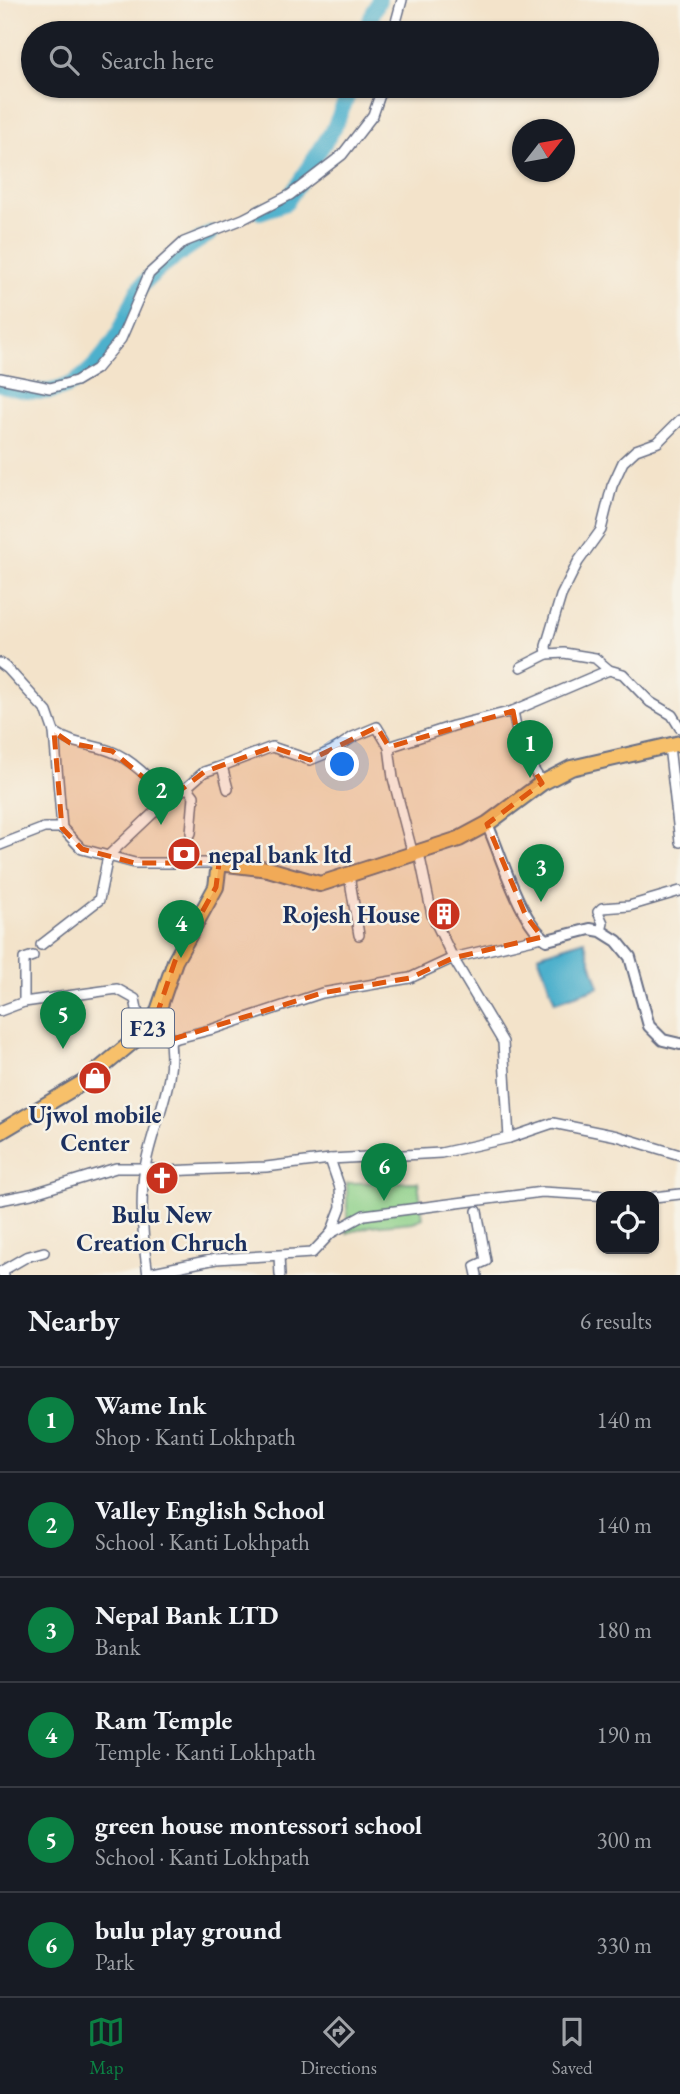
<!DOCTYPE html>
<html lang="en">
<head>
<meta charset="utf-8">
<style>
	body { margin:0; font-family:"EB Garamond",serif; background:#20242c; color:#f1f3f6 }
	.controls { position:absolute; right:21px; bottom:21px; display:grid; overflow:hidden; border-radius:14px; box-shadow:0 2px 5px #0004 }
	.controls button { width:63px; height:63px; display:grid; place-items:center; padding:0; border:0; border-bottom:2px solid #363941; background:#171b24; color:#f1f3f6; font:35px sans-serif }
	.compass { position:absolute; left:512px; top:119px; width:63px; height:63px; border-radius:50%; background:#171b24; box-shadow:0 2px 5px #0004; rotate:59deg }
	.you { position:absolute; left:343px; top:765px; width:24px; height:24px; margin:-18px; border:5px solid #fff; border-radius:50%; background:#1a73e8; box-shadow:0 0 0 10px #1a73e833 }
	.badge { display:grid; place-items:center; width:46px; height:46px; border-radius:50%; background:#0b8043; color:#fff; font-size:23px; font-weight:700 }
	.pin { position:absolute; translate:-50% -58px; filter:drop-shadow(0 2px 4px #0008) }
	.pin::after { content:''; position:absolute; top:37px; width:24px; height:21px; background:inherit; clip-path:polygon(0 0,100% 0,50% 100%) }
	.list { margin:0; padding:0; list-style:none }
	h2 { display:flex; justify-content:space-between; align-items:center; height:91px; margin:0; padding:0 28px; font-size:30px }
	h2 small { font-size:23px; font-weight:400; color:#9ea1a6 }
	.list li { display:grid; grid-template-columns:46px 1fr auto; gap:21px; align-items:center; box-sizing:border-box; height:105px; padding:0 28px; border-top:2px solid #363941 }
	.list b { display:block; font-size:26px; white-space:nowrap }
	.list p { margin:0; font-size:23px; white-space:nowrap; color:#9ea1a6 }
	.list em { font-size:23px; font-style:normal; color:#9ea1a6 }
	.icon { flex:none; width:38px; height:38px; fill:none; stroke:currentColor; stroke-width:2; stroke-linecap:round; stroke-linejoin:round }
	.map { position:relative; flex:none; width:680px; height:1275px; overflow:hidden }
	.search { position:absolute; background:#171b24; box-shadow:0 2px 5px #0004; left:21px; right:21px; top:21px; height:77px; display:flex; align-items:center; gap:18px; box-sizing:border-box; padding:0 24px; border-radius:38px; color:#9ea1a6; font-size:26px }
	.sheet { height:721px; background:#171b24 }
	nav { display:flex; justify-content:space-around; align-items:center; box-sizing:border-box; height:98px; border-top:2px solid #363941; background:#171b24; font-size:19px; color:#9ea1a6 }
	nav a { display:grid; justify-items:center; gap:4px }
	nav .on { color:#0b8043 }
	.map>svg:first-child { display:block }
	.green { fill:#8dd089; stroke:#548074; stroke-width:2 }
	.water { fill:#4db0cc; stroke:#347095; stroke-width:2 }
	.lines { fill:none; stroke-linecap:round; stroke-linejoin:round }
	.river { stroke:#4db0cc; stroke-width:16 }
	.minor-casing { stroke:#676e84; stroke-width:12 }
	.tertiary-casing { stroke:#676e84; stroke-width:14 }
	.primary-casing { stroke:#676e84; stroke-width:18 }
	.minor { stroke:#fff; stroke-width:9 }
	.tertiary { stroke:#fff; stroke-width:10 }
	.primary { stroke:#f7c06b; stroke-width:14 }
	.marked { fill:#de5710; fill-opacity:0.2; stroke:#de5710; stroke-width:5; stroke-dasharray:14 9; stroke-linejoin:round }
	.labels { text-anchor:middle; dominant-baseline:central; stroke-width:5; stroke-linejoin:round; paint-order:stroke }
	.shield { fill:#f7f3e8; stroke:#5d6a87; stroke-width:2 }
	.shield-label { font-size:23px; font-weight:bold; fill:#1b2f5e }
	.poi-label { font-size:24px; font-weight:bold; fill:#1b2f5e; stroke:#f7f3e8 }
</style>
</head>
<body>
<div class="map">
<svg width="680" height="1275" viewBox="0 0 680 1275">
	<rect width="100%" height="100%" fill="#f7f3e8"/>
	<filter id="ink" filterUnits="userSpaceOnUse"><feTurbulence type="fractalNoise" baseFrequency=".0143" numOctaves="2"/><feDisplacementMap in="SourceGraphic" scale="14" xChannelSelector="R" yChannelSelector="G"/><feConvolveMatrix kernelMatrix="1 2 1 2 8 2 1 2 1" color-interpolation-filters="sRGB"/></filter>
	<filter id="wash" filterUnits="userSpaceOnUse"><feTurbulence type="fractalNoise" baseFrequency=".00686" numOctaves="4" result="noise"/><feDisplacementMap in="SourceGraphic" scale="28" xChannelSelector="R" yChannelSelector="G"/><feGaussianBlur stdDeviation="1.57" result="paint"/><feColorMatrix in="noise" values="0 0 0 0 0 0 0 0 0 0 0 0 0 0 0 0 0 1.4 0 .05"/><feComposite in="paint" operator="in"/></filter>
	<g filter="url(#wash)">
		<rect width="100%" height="100%" fill="#f3e3ca"/>
		<polygon class="green" points="418,1182 423,1218 413,1222 371,1226 347,1233 347,1183"/>
		<polygon class="water" points="584,940 599,987 555,1002 538,955"/>
		<g class="lines">
			<g class="river">
				<polyline points="364,33 379,0"/>
				<polyline points="260,212 286,203 334,128 352,86"/>
				<path d="M0 384C55 404 85 385 116 338 125 323 130 304 139 289 149 274 194 243 211 233"/>
			</g>
		</g>
	</g>
	<g filter="url(#ink)">
		<g class="lines">
			<defs>
				<g id="minor">
					<polyline points="393,33 402,0"/>
					<polyline points="0,378 50,388 76,381 96,369 121,339 149,274 184,242 243,219 290,195 342,155 373,115 383,86"/>
					<polyline points="547,654 546,646 561,596 578,562 601,530 612,486 623,462 636,450 658,442 680,420"/>
					<polyline points="0,663 8,669 47,712 54,732 62,828"/>
					<polyline points="521,667 547,654 564,653 595,658 609,670 623,674 650,702 672,715 680,728"/>
					<polyline points="513,711 609,670"/>
					<path d="M54 732C75 746 88 743 110 751 131 758 154 783 169 799"/>
					<polyline points="669,746 680,842"/>
					<polyline points="389,747 453,726 513,711 520,748 542,783"/>
					<polyline points="228,789 222,766 272,747 310,760 332,751 353,737 377,727 389,747 393,778 413,855"/>
					<polyline points="191,833 194,796 187,787 204,772 222,766"/>
					<polyline points="0,845 44,828 62,828 82,849 135,863 219,863"/>
					<polyline points="419,853 432,915 453,958 503,1042 509,1138"/>
					<polyline points="349,875 359,935"/>
					<polyline points="601,931 603,923 598,912 602,908 629,906 680,891"/>
					<polyline points="41,945 99,900 108,856 166,801 187,787"/>
					<polyline points="24,1002 24,959 33,956"/>
					<polyline points="0,1011 24,1002 117,989 135,999 142,1034"/>
					<polyline points="170,1040 213,1029 322,993 410,978 453,958 542,937"/>
					<polyline points="654,1197 680,1194"/>
					<polyline points="0,1200 31,1194 116,1168 145,1168 166,1171 266,1167 330,1159"/>
					<polyline points="477,1211 486,1261 475,1266 477,1275"/>
					<polyline points="331,1233 341,1207 340,1188 330,1159 441,1153 509,1138 553,1123 617,1136 680,1155"/>
					<polyline points="279,1256 280,1275"/>
					<polyline points="148,1273 216,1259 312,1253 331,1233 364,1215 542,1192 610,1196"/>
					<polyline points="4,1275 0,1272 26,1257 44,1252"/>
					<path d="M148 1275C143 1241 139 1202 145 1168 152 1123 180 1079 168 1032L155 1020"/>
				</g>
				<path id="tertiary" d="M487 824C501 854 520 923 547 940L590 929 601 931 617 941 630 957 649 1026 663 1040 680 1044"/>
				<polyline id="primary" points="0,1132 84,1082 142,1034 155,1020 175,961 216,887 219,863 268,869 320,884 459,839 487,824 542,783 571,768 680,743"/>
			</defs>
			<use href="#minor" class="minor-casing"/>
			<use href="#tertiary" class="tertiary-casing"/>
			<use href="#primary" class="primary-casing"/>
			<use href="#minor" class="minor"/>
			<use href="#tertiary" class="tertiary"/>
			<use href="#primary" class="primary"/>
		</g>
	</g>
	<path class="marked" d="M513 711 520 748 542 783 487 824 526 916 542 937 453 958 410 978 322 993 170 1040 155 1020 175 961 216 887 219 863H135L82 849 62 828 54 732 70 743 112 751 169 799 204 772 272 747 310 760 377 727 389 747Z"/>
	<defs>
		<symbol id="bank-disc" viewBox="-11 -11 22 22"><circle r="9.5" fill="#c8321e" stroke="#f7f3e8"/><path d="M-6-4H6V4H-6ZM0-2.3a2.3 2.3 0 1 0 0 4.6a2.3 2.3 0 1 0 0-4.6Z" fill="#fff"/></symbol>
		<symbol id="building-disc" viewBox="-11 -11 22 22"><circle r="9.5" fill="#c8321e" stroke="#f7f3e8"/><path d="M-4-6H4V6H1V3H-1V6H-4ZM-2.5-4.3h1.7v1.8h-1.7ZM.8-4.3h1.7v1.8H.8ZM-2.5-1h1.7V.8h-1.7ZM.8-1h1.7V.8H.8Z" fill="#fff"/></symbol>
		<symbol id="shop-disc" viewBox="-11 -11 22 22"><circle r="9.5" fill="#c8321e" stroke="#f7f3e8"/><path d="M-5-2.5h2.3a2.7 3.5 0 0 1 5.4 0H5L5.5 6h-11ZM-1.5-2.5h3a1.5 2.3 0 0 0-3 0Z" fill="#fff"/></symbol>
		<symbol id="church-disc" viewBox="-11 -11 22 22"><circle r="9.5" fill="#c8321e" stroke="#f7f3e8"/><path d="M-1.2-6h2.4v3.5h3.3v2.4h-3.3V6h-2.4V-.1h-3.3v-2.4h3.3Z" fill="#fff"/></symbol>
	</defs>
	<g fill-rule="evenodd">
		<use href="#bank-disc" x="165" y="835" width="38" height="38"/>
		<use href="#building-disc" x="425" y="895" width="38" height="38"/>
		<use href="#shop-disc" x="76" y="1059" width="38" height="38"/>
		<use href="#church-disc" x="143" y="1159" width="38" height="38"/>
	</g>
	<g class="labels">
		<rect class="shield" x="122" y="1008.5" width="52" height="39" rx="5"/>
		<g class="shield-label">
			<text x="148" y="1028">F23</text>
		</g>
		<g class="poi-label">
			<text x="208" y="854" text-anchor="start">nepal bank ltd</text>
			<text x="420" y="914" text-anchor="end">Rojesh House</text>
			<text x="95" y="1114">Ujwol mobile<tspan x="95" dy="28">Center</tspan></text>
			<text x="162" y="1214">Bulu New<tspan x="162" dy="28">Creation Chruch</tspan></text>
		</g>
	</g>
</svg>
<div class="controls">
<button><svg class="icon" aria-label="locate" viewBox="0 0 24 24"><circle cx="12" cy="12" r="6"/><path d="M12 2v4M12 18v4M2 12h4M18 12h4"/></svg></button>
</div>
<svg class="compass" viewBox="-18 -18 36 36"><path d="M0-13l5 13h-10z" fill="#e53935"/><path d="M0 13l5-13h-10z" fill="#9ea1a6"/></svg>
<div class="you"></div>
<div class="pin badge" style="left:530px;top:778px">1</div>
<div class="pin badge" style="left:161px;top:825px">2</div>
<div class="pin badge" style="left:541px;top:902px">3</div>
<div class="pin badge" style="left:181px;top:958px">4</div>
<div class="pin badge" style="left:63px;top:1049px">5</div>
<div class="pin badge" style="left:384px;top:1201px">6</div>
<div class="search"><svg class="icon" aria-label="search" viewBox="0 0 24 24"><circle cx="10" cy="10" r="6"/><path d="M15 15l6 6"/></svg>Search here</div>
</div>
<section class="sheet">
<h2>Nearby<small>6 results</small></h2>
<ul class="list">
<li><span class="badge">1</span><div><b>Wame Ink</b><p>Shop · Kanti Lokhpath</p></div><em>140 m</em></li>
<li><span class="badge">2</span><div><b>Valley English School</b><p>School · Kanti Lokhpath</p></div><em>140 m</em></li>
<li><span class="badge">3</span><div><b>Nepal Bank LTD</b><p>Bank</p></div><em>180 m</em></li>
<li><span class="badge">4</span><div><b>Ram Temple</b><p>Temple · Kanti Lokhpath</p></div><em>190 m</em></li>
<li><span class="badge">5</span><div><b>green house montessori school</b><p>School · Kanti Lokhpath</p></div><em>300 m</em></li>
<li><span class="badge">6</span><div><b>bulu play ground</b><p>Park</p></div><em>330 m</em></li>
</ul>
</section>
<nav>
<a class="on"><svg class="icon" aria-label="map" viewBox="0 0 24 24"><path d="M3 6l6-2 6 2 6-2v14l-6 2-6-2-6 2zM9 4v14M15 6v14"/></svg>Map</a>
<a><svg class="icon" aria-label="directions" viewBox="0 0 24 24"><path d="M12 3l9 9-9 9-9-9zM9 14v-3h6M13 9l2 2-2 2"/></svg>Directions</a>
<a><svg class="icon" aria-label="saved" viewBox="0 0 24 24"><path d="M7 4h10v16l-5-4-5 4z"/></svg>Saved</a>
</nav>
</body>
</html>
